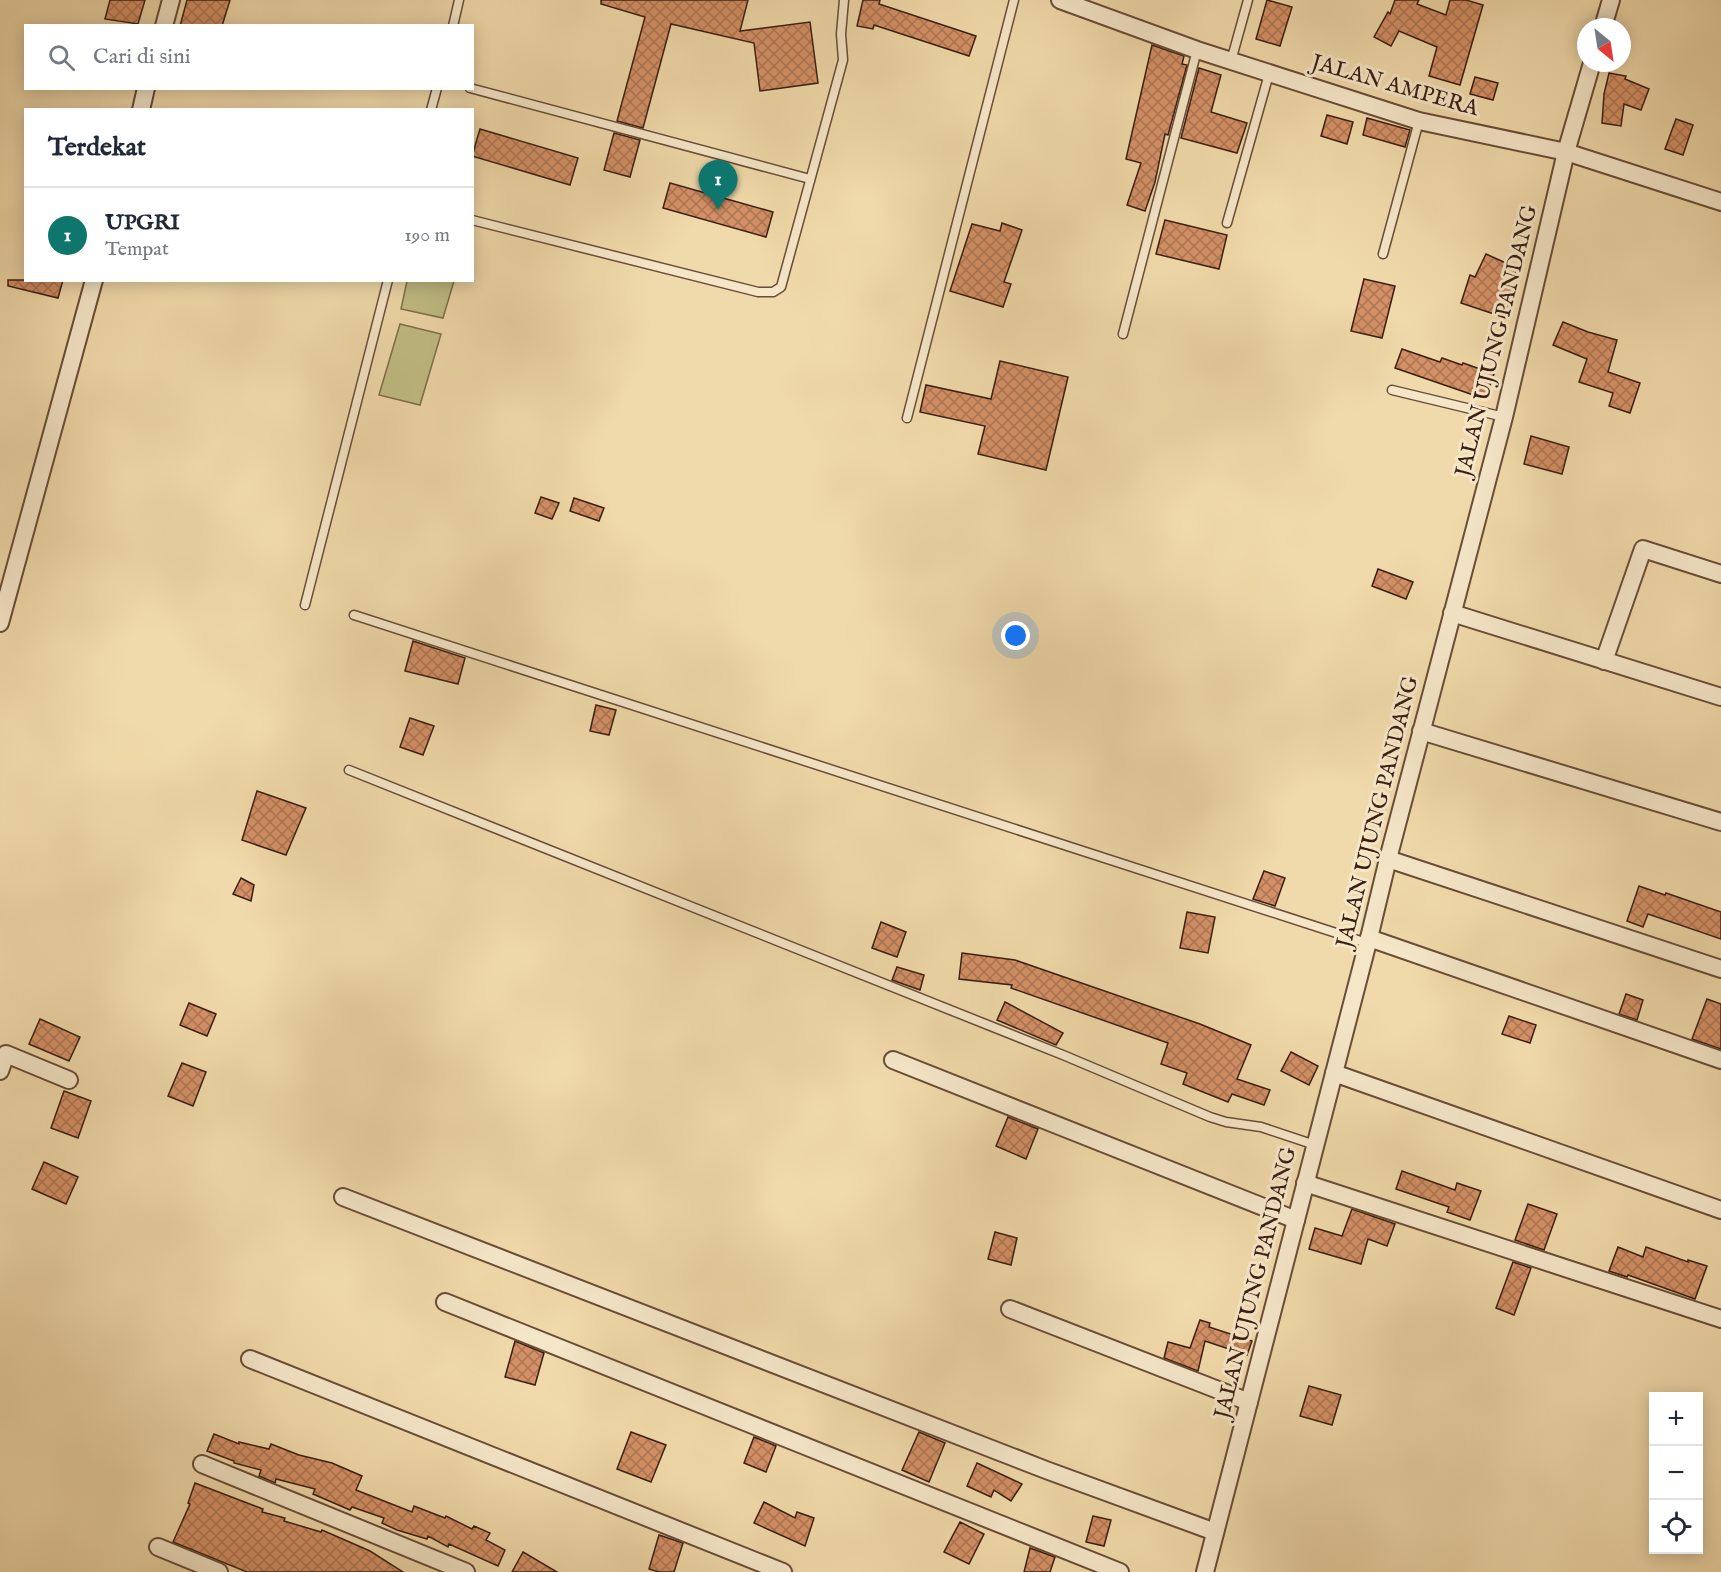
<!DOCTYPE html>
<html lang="id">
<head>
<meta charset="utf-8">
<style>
	body { margin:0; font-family:"IM FELL English",serif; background:#f6f6f7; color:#1f2937 }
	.controls { position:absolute; right:18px; bottom:18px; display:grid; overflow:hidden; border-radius:0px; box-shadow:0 3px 15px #0003 }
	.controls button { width:54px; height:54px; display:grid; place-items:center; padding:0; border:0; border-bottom:2px solid #e0e1e3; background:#fff; color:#1f2937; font:30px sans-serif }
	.compass { position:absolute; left:1577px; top:18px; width:54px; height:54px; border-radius:50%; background:#fff; box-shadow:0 3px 15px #0003; rotate:150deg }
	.you { position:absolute; left:1016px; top:636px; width:21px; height:21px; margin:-15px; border:4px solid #fff; border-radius:50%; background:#1a73e8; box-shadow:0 0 0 9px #1a73e833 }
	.badge { display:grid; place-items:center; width:39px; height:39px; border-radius:50%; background:#0f766e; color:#fff; font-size:20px; font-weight:700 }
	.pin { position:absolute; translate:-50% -50px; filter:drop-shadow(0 2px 3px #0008) }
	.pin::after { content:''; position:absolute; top:32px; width:21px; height:18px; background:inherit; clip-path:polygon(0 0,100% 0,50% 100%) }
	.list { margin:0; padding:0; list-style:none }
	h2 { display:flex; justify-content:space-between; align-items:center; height:78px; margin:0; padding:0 24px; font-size:26px }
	h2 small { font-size:20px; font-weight:400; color:#747a83 }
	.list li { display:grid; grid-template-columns:39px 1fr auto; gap:18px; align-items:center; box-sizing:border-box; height:96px; padding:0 24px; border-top:2px solid #e0e1e3 }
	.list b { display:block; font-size:22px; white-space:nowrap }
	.list p { margin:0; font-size:20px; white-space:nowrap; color:#747a83 }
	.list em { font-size:20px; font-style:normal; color:#747a83 }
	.icon { flex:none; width:33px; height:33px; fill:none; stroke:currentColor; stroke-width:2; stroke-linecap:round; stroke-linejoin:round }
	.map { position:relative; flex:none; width:1721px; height:1572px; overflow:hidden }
	.search { position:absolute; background:#fff; box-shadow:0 3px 15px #0003; left:24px; top:24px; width:450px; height:66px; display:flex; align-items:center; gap:15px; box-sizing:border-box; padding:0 21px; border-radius:0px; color:#747a83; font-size:22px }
	.panel { position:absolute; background:#fff; box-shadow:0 3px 15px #0003; left:24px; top:108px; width:450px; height:174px; border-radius:0px }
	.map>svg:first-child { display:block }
	.pitch { fill:#c1bd84; stroke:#7e6e4a; stroke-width:1.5 }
	.building { fill:url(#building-cross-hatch); stroke:#3b1e11; stroke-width:1.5 }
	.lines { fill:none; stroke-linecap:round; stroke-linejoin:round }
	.lane-casing { stroke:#684d37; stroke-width:11 }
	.street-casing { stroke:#684d37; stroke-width:20 }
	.lane { stroke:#f5e6c8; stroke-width:8 }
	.street { stroke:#f5e6c8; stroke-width:16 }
	.labels { text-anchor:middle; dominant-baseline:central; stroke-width:6; stroke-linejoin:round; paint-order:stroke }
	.street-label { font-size:22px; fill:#3b1e11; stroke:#f5e6c8 }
</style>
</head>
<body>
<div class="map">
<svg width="1721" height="1572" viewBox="0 0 1721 1572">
	<defs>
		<pattern id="building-cross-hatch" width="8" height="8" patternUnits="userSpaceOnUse" patternTransform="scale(1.5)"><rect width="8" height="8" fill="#d49066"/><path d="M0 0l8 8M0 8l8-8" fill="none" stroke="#ad7553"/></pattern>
	</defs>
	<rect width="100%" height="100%" fill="#f0d9aa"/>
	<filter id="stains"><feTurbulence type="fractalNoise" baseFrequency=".00333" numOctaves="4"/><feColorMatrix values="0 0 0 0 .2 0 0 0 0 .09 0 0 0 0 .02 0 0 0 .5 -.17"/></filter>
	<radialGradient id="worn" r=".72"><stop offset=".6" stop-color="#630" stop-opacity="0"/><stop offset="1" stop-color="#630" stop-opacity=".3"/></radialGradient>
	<g class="pitch">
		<polygon points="407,281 454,281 443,318 401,309"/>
		<polygon points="400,324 441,334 420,405 379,395"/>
	</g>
	<g class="building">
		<polygon points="110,0 145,0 138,24 105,19"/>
		<polygon points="187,0 230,0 222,26 180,26"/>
		<polygon points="601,0 748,0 740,31 810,22 818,83 760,91 754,43 671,24 643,128 617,121 645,17 601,4"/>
		<polygon points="863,0 880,0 879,4 976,36 969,56 874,25 873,29 857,26"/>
		<polygon points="1267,0 1292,7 1280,46 1256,39"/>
		<polygon points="1395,0 1419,0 1417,4 1446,15 1450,0 1466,0 1483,5 1460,85 1429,76 1437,47 1399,31 1391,46 1374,37 1388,12 1390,14"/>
		<polygon points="1152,45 1184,56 1182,64 1187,65 1168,135 1165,134 1155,182 1145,211 1127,205 1141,163 1126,159"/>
		<polygon points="1199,68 1221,75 1211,112 1247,123 1237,153 1181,138"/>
		<polygon points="1609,73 1626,76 1625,79 1649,89 1641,110 1624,104 1621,126 1602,123 1604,94"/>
		<polygon points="1475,77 1498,83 1493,100 1470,94"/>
		<polygon points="1327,115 1353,122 1347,144 1321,136"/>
		<polygon points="1367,118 1410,130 1405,147 1363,135"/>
		<polygon points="1676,119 1693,125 1683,155 1665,149"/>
		<polygon points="480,129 578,158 570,185 472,156"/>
		<polygon points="614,133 640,140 630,177 604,170"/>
		<polygon points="670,183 773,212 766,237 663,208"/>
		<polygon points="1165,220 1227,235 1219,269 1156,254"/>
		<polygon points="1002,223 1022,230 1004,282 1011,284 1003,307 950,291 972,224 1000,231"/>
		<polygon points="1486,254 1517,268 1509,287 1515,289 1506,318 1461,303 1470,275 1475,277"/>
		<polygon points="1364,279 1395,286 1382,338 1351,331"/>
		<polygon points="8,280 63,280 58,298 8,286"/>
		<polygon points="1563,322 1588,332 1617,340 1608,372 1640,383 1630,413 1609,406 1613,393 1579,382 1587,359 1553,345"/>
		<polygon points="1402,349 1440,362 1442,358 1462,365 1463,363 1494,374 1485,399 1395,368"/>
		<polygon points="1000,361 1068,377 1046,470 978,454 985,426 920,412 926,385 991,399"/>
		<polygon points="1531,436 1569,447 1562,474 1524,464"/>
		<polygon points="541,497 559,503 552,519 535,513"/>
		<polygon points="574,498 604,508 599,521 570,511"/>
		<polygon points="1378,569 1413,582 1406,599 1372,586"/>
		<polygon points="413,641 465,658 458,684 405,671"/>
		<polygon points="596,705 616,710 609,735 590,731"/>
		<polygon points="410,718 434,726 423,755 400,747"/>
		<polygon points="257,791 306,808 286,855 242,840"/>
		<polygon points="1264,871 1285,878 1275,906 1253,899"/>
		<polygon points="241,878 254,885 251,901 233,894"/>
		<polygon points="1639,886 1665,895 1666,893 1721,912 1721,939 1648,914 1643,927 1627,921"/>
		<polygon points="1187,912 1215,917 1208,953 1180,948"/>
		<polygon points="881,922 906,932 897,957 872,948"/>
		<polygon points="962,953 1015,960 1200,1024 1251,1045 1237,1079 1270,1090 1264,1105 1232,1094 1228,1102 1183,1084 1187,1073 1161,1064 1168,1043 1011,988 1012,985 959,979"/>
		<polygon points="897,967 924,975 920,990 892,980"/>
		<polygon points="1626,994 1643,1000 1637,1020 1619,1014"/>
		<polygon points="1707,999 1721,1004 1721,1049 1692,1039"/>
		<polygon points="1005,1002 1063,1033 1056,1045 997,1020"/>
		<polygon points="189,1003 216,1014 207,1036 180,1025"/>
		<polygon points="1509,1016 1536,1025 1530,1043 1502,1034"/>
		<polygon points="40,1019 80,1037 69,1061 29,1044"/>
		<polygon points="1291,1052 1318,1066 1309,1085 1281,1071"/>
		<polygon points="182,1063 206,1072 193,1106 168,1096"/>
		<polygon points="64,1091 91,1101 78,1138 51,1128"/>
		<polygon points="1008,1117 1038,1129 1026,1159 996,1146"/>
		<polygon points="44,1162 78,1177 66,1204 32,1189"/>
		<polygon points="1402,1171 1455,1190 1457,1183 1481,1191 1470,1220 1447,1212 1449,1207 1396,1189"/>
		<polygon points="1528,1204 1557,1214 1544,1250 1515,1240"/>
		<polygon points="1352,1209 1395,1224 1387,1246 1368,1239 1361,1264 1309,1249 1315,1228 1342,1236"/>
		<polygon points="995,1232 1017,1238 1011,1265 988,1259"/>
		<polygon points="1618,1247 1643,1257 1646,1247 1688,1262 1688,1260 1707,1266 1695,1299 1628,1275 1627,1277 1609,1271"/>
		<polygon points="1513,1262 1531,1268 1514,1315 1496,1308"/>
		<polygon points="1200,1320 1210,1323 1209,1327 1252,1341 1247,1355 1205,1341 1198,1371 1164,1358 1168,1342 1190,1348"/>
		<polygon points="515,1341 544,1353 535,1385 505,1377"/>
		<polygon points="1309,1386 1341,1395 1332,1425 1300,1416"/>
		<polygon points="631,1432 666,1445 651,1482 617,1469"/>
		<polygon points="919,1432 945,1443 929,1482 902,1470"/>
		<polygon points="214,1434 239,1444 239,1442 269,1449 271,1444 299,1455 332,1463 362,1476 356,1490 412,1512 414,1506 445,1518 446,1516 472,1529 474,1526 490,1533 486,1540 505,1550 498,1566 449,1544 448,1547 428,1536 427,1539 397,1530 382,1523 384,1518 352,1507 350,1510 313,1494 315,1489 276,1479 275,1483 259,1476 261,1470 234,1463 234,1461 207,1451"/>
		<polygon points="754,1437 776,1446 766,1472 744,1463"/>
		<polygon points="977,1463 1022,1484 1011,1501 994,1490 991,1497 967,1486"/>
		<polygon points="195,1483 263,1509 262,1512 285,1518 284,1521 321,1532 322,1530 370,1551 403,1572 247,1572 173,1542 190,1504 188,1503"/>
		<polygon points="764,1502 795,1518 797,1512 814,1518 805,1546 754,1523"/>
		<polygon points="1093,1516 1111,1520 1104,1546 1086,1542"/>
		<polygon points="960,1522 984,1534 969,1564 944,1552"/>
		<polygon points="659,1535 683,1543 674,1572 659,1572 649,1569"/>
		<polygon points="1030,1548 1055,1557 1050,1572 1024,1572"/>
		<polygon points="523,1552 557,1572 512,1572"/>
	</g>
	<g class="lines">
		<defs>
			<g id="lane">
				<polyline points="453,26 459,0"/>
				<polyline points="1231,61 1248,0"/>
				<polyline points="470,88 810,179"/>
				<polyline points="431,110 437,88"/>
				<polyline points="472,220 758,292 773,292 781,287 843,60 841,34 844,0"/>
				<polyline points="1227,223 1269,74"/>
				<polyline points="1383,254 1419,121"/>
				<polyline points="1123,334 1197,50"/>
				<polyline points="1392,390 1504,417"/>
				<polyline points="907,418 1014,0"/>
				<polyline points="305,605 388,280"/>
				<polyline points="354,615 1367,943"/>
				<polyline points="349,770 1063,1055 1210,1117 1226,1122 1261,1127 1315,1145"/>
			</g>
			<g id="street">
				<polyline points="1060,0 1197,50 1419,121 1566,152 1721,202"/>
				<polyline points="164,26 171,0"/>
				<polyline points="1603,27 1611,0"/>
				<polyline points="141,110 146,88"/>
				<polyline points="1452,613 1721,697"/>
				<polyline points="0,623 94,280"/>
				<polyline points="1604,661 1643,549 1721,574"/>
				<polyline points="1421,731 1721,822"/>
				<polyline points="1388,859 1721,969"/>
				<polyline points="1369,938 1721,1060"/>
				<polyline points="893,1060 1296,1220"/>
				<polyline points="0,1071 6,1054 69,1080"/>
				<polyline points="1334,1073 1721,1210"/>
				<polyline points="1305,1183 1721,1319"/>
				<polyline points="343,1197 1046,1470 1215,1532"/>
				<polyline points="445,1302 1120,1572"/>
				<polyline points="1010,1309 1249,1402"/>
				<polyline points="250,1359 783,1572"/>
				<polyline points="202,1464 466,1572"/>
				<polyline points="158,1547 219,1572"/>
				<polyline points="1205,1572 1369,938 1388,859 1504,417 1566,152 1592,63"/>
			</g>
		</defs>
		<use href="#lane" class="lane-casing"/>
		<use href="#street" class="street-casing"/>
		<use href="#lane" class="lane"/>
		<use href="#street" class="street"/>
	</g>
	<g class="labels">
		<g class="street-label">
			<text transform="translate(1395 86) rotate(16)">JALAN AMPERA</text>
			<text transform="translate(1497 341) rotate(-76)">JALAN UJUNG PANDANG</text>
			<text transform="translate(1378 812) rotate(-76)">JALAN UJUNG PANDANG</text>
			<text transform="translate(1256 1283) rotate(-76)">JALAN UJUNG PANDANG</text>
		</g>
	</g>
	<rect width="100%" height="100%" filter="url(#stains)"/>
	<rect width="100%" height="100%" fill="url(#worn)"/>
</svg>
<div class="controls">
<button>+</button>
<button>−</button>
<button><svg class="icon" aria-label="locate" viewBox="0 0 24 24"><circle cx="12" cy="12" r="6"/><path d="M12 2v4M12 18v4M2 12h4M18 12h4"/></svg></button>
</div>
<svg class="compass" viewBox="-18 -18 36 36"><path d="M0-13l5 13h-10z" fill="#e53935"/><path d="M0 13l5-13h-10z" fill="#747a83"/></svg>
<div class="you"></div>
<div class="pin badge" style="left:718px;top:210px">1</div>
<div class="search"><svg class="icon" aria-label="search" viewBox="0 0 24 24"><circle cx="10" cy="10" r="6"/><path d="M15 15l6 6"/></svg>Cari di sini</div>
<section class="panel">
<h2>Terdekat<small></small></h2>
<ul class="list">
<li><span class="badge">1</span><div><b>UPGRI</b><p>Tempat</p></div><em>190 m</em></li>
</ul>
</section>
</div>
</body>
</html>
